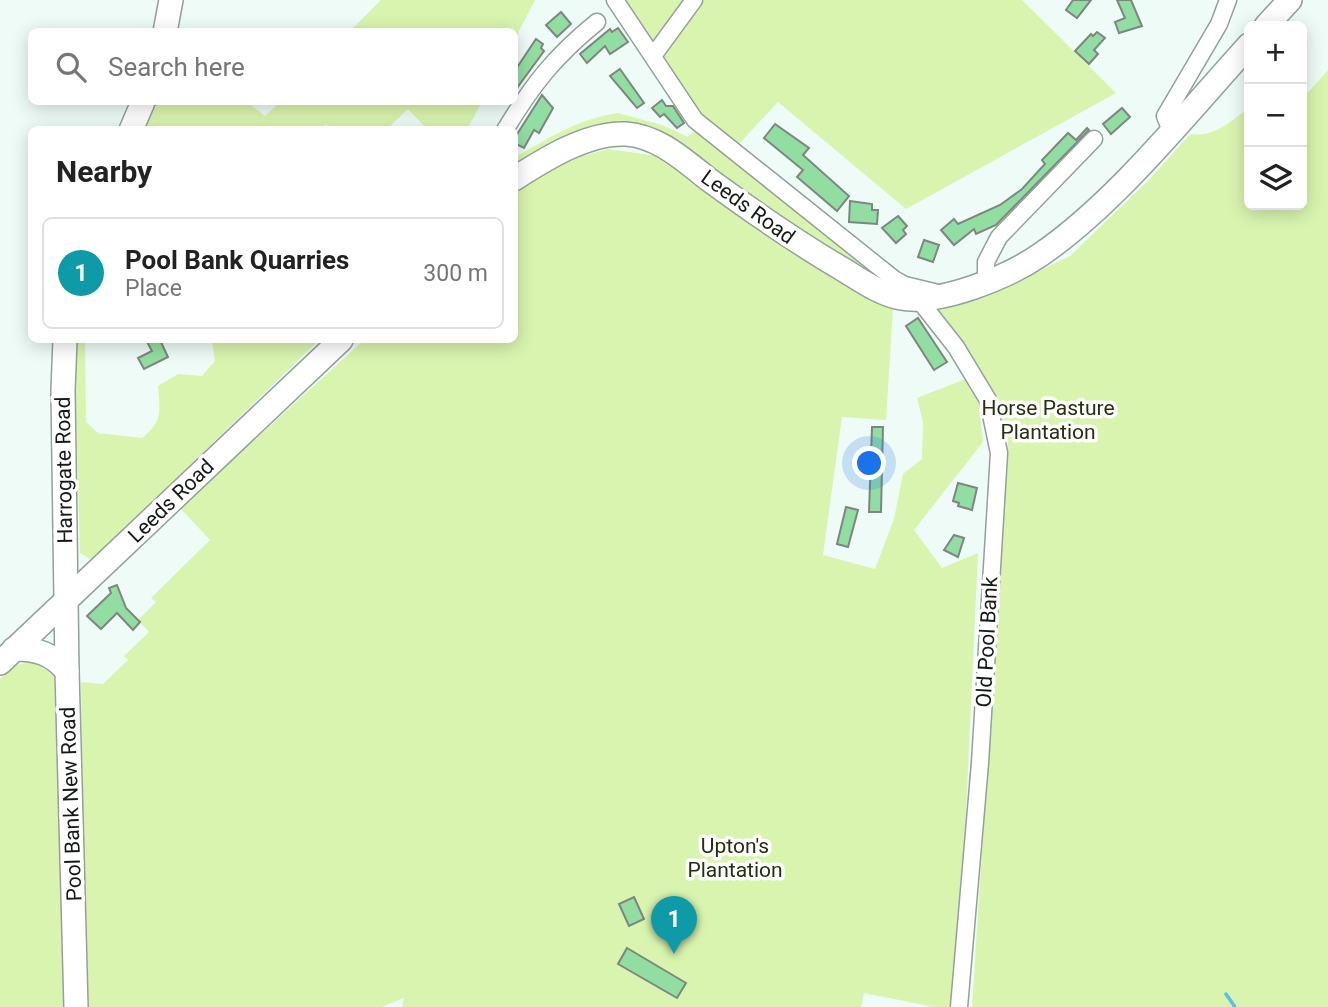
<!DOCTYPE html>
<html lang="en">
<head>
<meta charset="utf-8">
<style>
	body { margin:0; font-family:Roboto,sans-serif; background:#f6f6f6; color:#222 }
	.controls { position:absolute; right:21px; top:21px; display:grid; overflow:hidden; border-radius:10px; box-shadow:0 4px 18px #0003 }
	.controls button { width:63px; height:63px; display:grid; place-items:center; padding:0; border:0; border-bottom:2px solid #e0e0e0; background:#fff; color:#222; font:35px sans-serif }
	.you { position:absolute; left:870px; top:464px; width:24px; height:24px; margin:-18px; border:5px solid #fff; border-radius:50%; background:#1a73e8; box-shadow:0 0 0 10px #1a73e833 }
	.badge { display:grid; place-items:center; width:46px; height:46px; border-radius:50%; background:#111827; color:#fff; font-size:23px; font-weight:700 }
	.pin { position:absolute; translate:-50% -58px; filter:drop-shadow(0 2px 4px #0008) }
	.pin::after { content:''; position:absolute; top:37px; width:24px; height:21px; background:inherit; clip-path:polygon(0 0,100% 0,50% 100%) }
	.list { margin:0; padding:0; list-style:none }
	h2 { display:flex; justify-content:space-between; align-items:center; height:91px; margin:0; padding:0 28px; font-size:30px }
	h2 small { font-size:23px; font-weight:400; color:#767676 }
	.list li { display:grid; grid-template-columns:46px 1fr auto; gap:21px; align-items:center; box-sizing:border-box; height:112px; margin:0 14px 14px; padding:0 14px; border:2px solid #e0e0e0; border-radius:10px }
	.list b { display:block; font-size:26px; white-space:nowrap }
	.list p { margin:0; font-size:23px; white-space:nowrap; color:#767676 }
	.list em { font-size:23px; font-style:normal; color:#767676 }
	.icon { flex:none; width:38px; height:38px; fill:none; stroke:currentColor; stroke-width:2; stroke-linecap:round; stroke-linejoin:round }
	.map { position:relative; flex:none; width:1328px; height:1007px; overflow:hidden }
	.search { position:absolute; background:#fff; box-shadow:0 4px 18px #0003; left:28px; top:28px; width:490px; height:77px; display:flex; align-items:center; gap:18px; box-sizing:border-box; padding:0 24px; border-radius:10px; color:#767676; font-size:26px }
	.panel { position:absolute; background:#fff; box-shadow:0 4px 18px #0003; left:28px; top:126px; width:490px; height:217px; border-radius:10px }
	.map>svg:first-child { display:block }
	.green { fill:#d9f4af }
	.lines { fill:none; stroke-linecap:round; stroke-linejoin:round }
	.stream { stroke:#55c3e9; stroke-width:3.5 }
	.building { fill:#92dea2; stroke:#7d867f; stroke-width:2 }
	.minor-casing { stroke:#94a09c; stroke-width:19 }
	.highway-casing { stroke:#94a09c; stroke-width:26 }
	.minor { stroke:#fff; stroke-width:16 }
	.highway { stroke:#fff; stroke-width:23 }
	.labels { text-anchor:middle; dominant-baseline:central; stroke-width:7; stroke-linejoin:round; paint-order:stroke }
	.street-label { font-size:21px; fill:#151a18; stroke:#fff }
	.park-label { font-size:21px; fill:#25300e; stroke:#fff }
</style>
</head>
<body>
<div class="map">
<svg width="1328" height="1007" viewBox="0 0 1328 1007">
	<rect width="100%" height="100%" fill="#eefbf7"/>
	<g class="green">
		<polygon points="381,0 535,0 515,39 514,32 350,31"/>
		<polygon points="622,0 686,0 652,45"/>
		<polygon points="701,0 1022,0 1116,93 906,209 778,102 737,146 691,106 659,53"/>
		<path d="M1328 70V1007H972L992 693 993 605 1008 442 993 390 933 309 984 297 1070 256 1149 180 1190 134C1214 138 1231 121 1249 108V205H1302V96L1304 97Z"/>
		<polygon points="152,102 247,102 265,116 280,102 482,102 467,129 427,129 408,109 387,129 332,129 326,124 320,130 140,130"/>
		<path d="M618 113 662 125 688 137 697 129 748 174 889 283 886 287 650 133 515 173 514 158C549 138 578 119 618 113Z"/>
		<polygon points="608,149 657,156 847,285 893,309 886,420 842,417 823,555 875,569 894,519 903,474 922,459 923,422 917,398 968,378 978,396 983,442 914,530 942,568 978,553 957,1007 934,1007 864,993 861,1007 402,1007 404,998 382,1007 86,1007 81,682 103,684 128,660 124,656 149,632 138,620 156,602 151,598 210,540 180,508 364,340 514,340 515,191 552,165"/>
		<path d="M74 340H85L86 422 98 433 142 438C163 421 160 411 158 386L178 374 202 376 215 361 212 340H319L92 560 80 553Z"/>
		<polygon points="32,661 44,664 54,676 65,1007 0,1007 0,679 13,666"/>
	</g>
	<g class="lines">
		<polyline class="stream" points="1226,994 1235,1007"/>
	</g>
	<g class="building">
		<polygon points="1073,0 1091,0 1077,18 1066,10"/>
		<polygon points="1117,0 1131,0 1142,26 1119,33 1115,22 1125,18"/>
		<polygon points="561,12 571,24 557,37 546,25"/>
		<polygon points="618,28 628,42 610,54 605,46 587,63 580,54 610,29 612,32"/>
		<polygon points="1097,32 1105,38 1094,50 1098,54 1089,64 1075,51 1091,34 1093,36"/>
		<polygon points="536,39 543,44 541,48 544,51 514,92 514,72"/>
		<polygon points="620,69 644,103 637,108 610,76"/>
		<polygon points="542,95 553,108 539,133 534,130 524,148 514,143 514,139"/>
		<polygon points="662,100 666,106 673,106 684,123 677,128 664,114 660,117 652,108"/>
		<polygon points="1122,108 1130,117 1111,134 1103,124"/>
		<polygon points="775,124 809,148 803,155 849,196 837,211 797,177 803,170 764,138"/>
		<polygon points="1087,128 1089,130 996,225 976,234 974,229 954,245 941,230 954,219 958,224 1000,205 1022,189 1045,164 1042,160 1068,133 1076,140"/>
		<polygon points="850,201 872,204 872,210 878,210 877,224 849,222"/>
		<polygon points="898,216 907,226 903,230 906,234 896,243 882,228"/>
		<polygon points="924,240 939,245 933,262 918,257"/>
		<polygon points="918,318 947,362 934,370 906,326"/>
		<polygon points="146,340 160,340 168,357 144,369 138,358 152,351"/>
		<polygon points="872,427 883,427 881,512 869,512"/>
		<polygon points="958,483 977,488 972,510 958,506 959,503 953,501"/>
		<polygon points="846,507 858,510 848,547 837,544"/>
		<polygon points="954,535 964,538 958,557 944,550"/>
		<polygon points="117,585 126,608 140,622 133,630 117,613 101,629 87,616 111,593 109,588"/>
		<polygon points="634,897 644,919 629,926 619,904"/>
		<polygon points="627,948 686,983 677,998 618,964"/>
	</g>
	<g class="lines">
		<defs>
			<g id="minor">
				<polyline points="615,0 695,120 894,279 905,285 934,292"/>
				<polyline points="653,56 694,0"/>
				<path d="M505 130C533 84 555 56 597 22"/>
				<polyline points="1171,131 1165,116 1219,24 1228,0"/>
				<polyline points="986,282 986,262 999,237 1094,139"/>
				<polyline points="919,300 956,347 988,400 999,453 980,763 959,1007"/>
			</g>
			<g id="highway">
				<polyline points="1266,26 1290,0"/>
				<polyline points="165,32 171,0"/>
				<polyline points="131,130 143,102"/>
				<path d="M514 179C545 159 588 132 626 134 658 136 684 160 708 179 753 212 796 242 844 270 862 281 880 294 901 298 940 305 1008 277 1040 255 1115 204 1188 112 1249 45"/>
				<polyline points="65,340 63,390 67,671 76,1007"/>
				<path d="M14 649C37 649 51 653 67 671"/>
				<polyline points="0,663 341,340"/>
			</g>
		</defs>
		<use href="#minor" class="minor-casing"/>
		<use href="#highway" class="highway-casing"/>
		<use href="#minor" class="minor"/>
		<use href="#highway" class="highway"/>
	</g>
	<g class="labels">
		<g class="street-label">
			<text transform="translate(748 207) rotate(36)">Leeds Road</text>
			<text transform="translate(64 470) rotate(-91)">Harrogate Road</text>
			<text transform="translate(171 501) rotate(-44)">Leeds Road</text>
			<text transform="translate(987 642) rotate(-87)">Old Pool Bank</text>
			<text transform="translate(71 804) rotate(-92)">Pool Bank New Road</text>
		</g>
		<g class="park-label">
			<text x="1048" y="408">Horse Pasture<tspan x="1048" dy="24">Plantation</tspan></text>
			<text x="735" y="846">Upton's<tspan x="735" dy="24">Plantation</tspan></text>
		</g>
	</g>
</svg>
<div class="controls">
<button>+</button>
<button>−</button>
<button><svg class="icon" aria-label="layers" viewBox="0 0 24 24"><path d="M12 4l9 5-9 5-9-5zM3 14l9 5 9-5"/></svg></button>
</div>
<div class="you"></div>
<div class="pin badge" style="left:674px;top:954px;background:#0f9aa8">1</div>
<div class="search"><svg class="icon" aria-label="search" viewBox="0 0 24 24"><circle cx="10" cy="10" r="6"/><path d="M15 15l6 6"/></svg>Search here</div>
<section class="panel">
<h2>Nearby<small></small></h2>
<ul class="list">
<li><span class="badge" style="background:#0f9aa8">1</span><div><b>Pool Bank Quarries</b><p>Place</p></div><em>300 m</em></li>
</ul>
</section>
</div>
</body>
</html>
